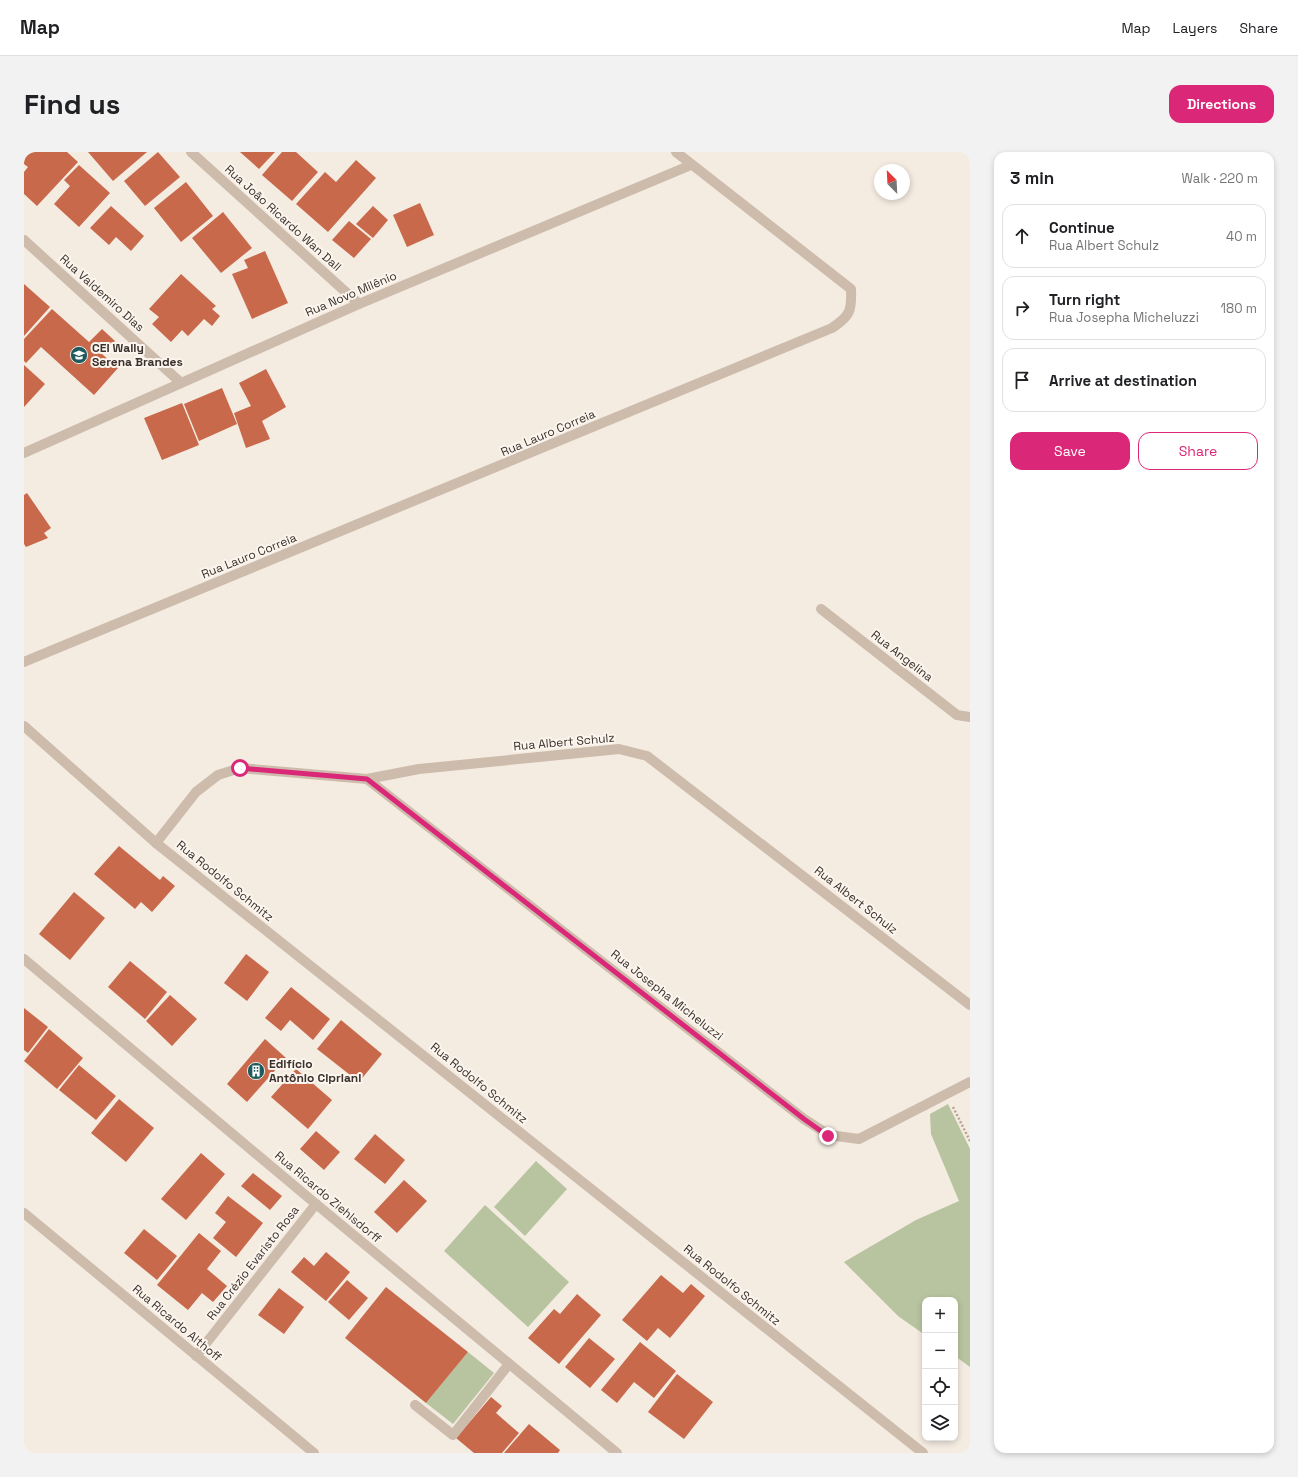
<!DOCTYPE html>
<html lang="en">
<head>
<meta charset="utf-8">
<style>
	body { margin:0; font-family:"Space Grotesk",sans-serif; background:#f2f2f2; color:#202124 }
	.controls { position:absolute; right:12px; bottom:12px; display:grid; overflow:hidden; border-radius:8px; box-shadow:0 2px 6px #0003 }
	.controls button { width:36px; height:36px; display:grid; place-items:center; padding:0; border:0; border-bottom:1px solid #e0e0e0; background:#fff; color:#202124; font:20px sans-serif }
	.compass { position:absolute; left:850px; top:12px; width:36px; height:36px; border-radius:50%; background:#fff; box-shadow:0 2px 6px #0003; rotate:336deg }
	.stop { position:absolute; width:12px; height:12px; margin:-9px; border:3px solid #db2777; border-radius:50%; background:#fff }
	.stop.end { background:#db2777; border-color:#fff; box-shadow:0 1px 4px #0008 }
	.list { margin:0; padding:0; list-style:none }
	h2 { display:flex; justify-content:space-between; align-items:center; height:52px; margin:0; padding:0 16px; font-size:17px }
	h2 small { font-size:13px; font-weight:400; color:#757577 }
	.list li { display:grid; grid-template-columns:26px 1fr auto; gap:12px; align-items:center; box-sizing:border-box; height:64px; margin:0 8px 8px; padding:0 8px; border:1px solid #e0e0e0; border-radius:12px }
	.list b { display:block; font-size:15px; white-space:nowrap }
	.list p { margin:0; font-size:13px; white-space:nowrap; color:#757577 }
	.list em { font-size:13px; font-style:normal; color:#757577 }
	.actions { display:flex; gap:8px; padding:12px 16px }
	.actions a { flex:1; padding:9px 0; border:1px solid #db2777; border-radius:12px; text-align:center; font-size:14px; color:#db2777 }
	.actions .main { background:#db2777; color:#fff }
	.icon { flex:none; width:22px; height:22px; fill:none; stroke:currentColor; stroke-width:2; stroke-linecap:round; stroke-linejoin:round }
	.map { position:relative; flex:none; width:946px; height:1301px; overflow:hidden; border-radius:12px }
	header { display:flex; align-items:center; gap:24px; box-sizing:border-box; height:56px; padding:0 20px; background:#fff; border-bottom:1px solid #e0e0e0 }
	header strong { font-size:19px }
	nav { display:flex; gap:22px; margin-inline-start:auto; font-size:14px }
	.intro { display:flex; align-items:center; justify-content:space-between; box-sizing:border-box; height:96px; padding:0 24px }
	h1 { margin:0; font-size:28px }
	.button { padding:10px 18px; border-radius:12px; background:#db2777; color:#fff; font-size:14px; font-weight:700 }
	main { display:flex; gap:24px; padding:0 24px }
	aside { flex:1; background:#fff; border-radius:12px; box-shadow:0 2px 6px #0003 }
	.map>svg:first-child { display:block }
	.green { fill:#b8c4a0 }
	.building { fill:#c8694b }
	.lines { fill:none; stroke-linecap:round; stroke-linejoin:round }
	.path { stroke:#b9a596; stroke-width:2.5; stroke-dasharray:2 2; stroke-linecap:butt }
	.lane { stroke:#cdbbac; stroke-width:10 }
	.street { stroke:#cdbbac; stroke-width:10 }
	.route { stroke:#db2777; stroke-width:5 }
	.labels { text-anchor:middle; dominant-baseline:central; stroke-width:4; stroke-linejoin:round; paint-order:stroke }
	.street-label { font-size:12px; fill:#3b302b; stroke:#fbf5ee }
	.poi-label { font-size:12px; font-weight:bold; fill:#3b302b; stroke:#fbf5ee; text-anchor:start }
</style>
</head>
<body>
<header>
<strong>Map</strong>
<nav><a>Map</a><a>Layers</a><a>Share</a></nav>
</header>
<div class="intro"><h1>Find us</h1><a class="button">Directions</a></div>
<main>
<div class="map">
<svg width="946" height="1301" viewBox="0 0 946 1301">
	<rect width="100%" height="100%" fill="#f4ebe1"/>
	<g class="green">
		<polygon points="924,952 946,997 946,1215 931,1204 931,1148 901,1148 901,1183 874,1164 820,1110 892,1068 935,1049 907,982 906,962"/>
		<polygon points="512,1009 543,1037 501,1084 470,1055"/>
		<polygon points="461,1053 545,1130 504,1175 420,1099"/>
		<polygon points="444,1200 470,1221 429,1272 402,1251"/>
	</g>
	<g class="building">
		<polygon points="0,0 43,0 54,10 13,54 0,42 0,20 4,15 0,12"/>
		<polygon points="64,0 123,0 89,29"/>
		<polygon points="134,0 156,25 121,54 100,29"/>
		<polygon points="216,0 251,0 235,17"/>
		<polygon points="258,0 272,0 294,20 268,49 238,23"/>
		<polygon points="332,8 352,26 304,80 272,52 301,20 312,30"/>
		<polygon points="55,13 86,41 55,75 30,52 46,34 40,28"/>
		<polygon points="162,30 189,64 157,90 130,56"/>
		<polygon points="396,51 410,83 383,95 369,63"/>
		<polygon points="87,54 120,84 107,99 92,85 85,93 66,76"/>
		<polygon points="349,54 364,68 349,86 332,72"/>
		<polygon points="199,60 228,96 197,121 168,86"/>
		<polygon points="325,69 347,87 330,106 308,88"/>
		<polygon points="241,99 264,151 228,167 208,122 224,116 220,108"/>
		<polygon points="157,122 192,154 188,157 196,164 188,174 180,167 164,184 158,178 147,190 128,172 135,165 125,157"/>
		<polygon points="0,132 26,155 0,184"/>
		<polygon points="28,157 65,190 78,177 91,189 78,202 94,216 70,243 17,195 2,211 0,209 0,187"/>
		<polygon points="0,213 21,232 0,255"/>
		<polygon points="242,217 262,255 238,269 246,287 222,296 210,261 227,254 215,231"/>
		<polygon points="198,236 213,272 175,289 160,252"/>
		<polygon points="158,251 175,293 138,308 120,266"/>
		<polygon points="3,341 27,376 20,381 24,386 2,395 0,392 0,343"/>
		<polygon points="95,694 136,728 139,724 151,734 128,760 117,750 111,757 70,722"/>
		<polygon points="50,740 81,766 46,808 15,782"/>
		<polygon points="222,802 245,820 223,849 200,831"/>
		<polygon points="106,809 143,840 121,867 84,835"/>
		<polygon points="267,835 306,867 289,888 266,868 257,879 241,866"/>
		<polygon points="146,843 173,867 148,894 122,869"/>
		<polygon points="0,856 24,875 4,901 0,898"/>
		<polygon points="317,868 358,902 335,930 293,897"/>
		<polygon points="25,877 59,906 33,937 0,909"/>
		<polygon points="241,887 262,906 223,950 203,932"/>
		<polygon points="55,913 92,944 72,968 35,938"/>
		<polygon points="272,917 308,948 284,977 247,945"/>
		<polygon points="95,947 130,976 102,1010 67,981"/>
		<polygon points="292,979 316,1000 300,1018 276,997"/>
		<polygon points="351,982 381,1008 361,1032 330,1007"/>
		<polygon points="177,1001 201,1022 162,1068 137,1047"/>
		<polygon points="229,1021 258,1044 246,1058 217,1034"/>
		<polygon points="380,1028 403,1049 373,1081 350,1060"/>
		<polygon points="204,1044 239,1071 212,1105 189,1086 202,1070 191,1061"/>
		<polygon points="120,1077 153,1104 133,1128 100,1101"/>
		<polygon points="175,1081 197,1099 183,1117 203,1134 189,1150 178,1141 164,1158 133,1133"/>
		<polygon points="302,1100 326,1120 302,1149 267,1120 280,1105 290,1114"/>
		<polygon points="637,1123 659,1141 667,1132 681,1144 646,1186 634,1176 623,1189 598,1168"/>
		<polygon points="323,1128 344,1146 325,1168 304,1150"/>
		<polygon points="362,1135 444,1200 402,1251 321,1186"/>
		<polygon points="255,1136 280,1155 260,1182 234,1163"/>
		<polygon points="553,1142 577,1163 535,1212 504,1186 530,1157 536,1162"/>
		<polygon points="565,1186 591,1207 566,1236 541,1215"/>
		<polygon points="616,1190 652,1219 630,1246 610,1230 593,1251 577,1238"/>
		<polygon points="653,1222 689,1250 660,1287 624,1260"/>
		<polygon points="467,1245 478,1254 472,1261 495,1281 478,1301 450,1301 432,1286"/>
		<polygon points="505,1272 536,1298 534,1301 480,1301"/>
	</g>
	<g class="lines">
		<polyline class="path" points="929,955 946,989"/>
		<polyline class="lane" points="391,1253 429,1283 485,1212"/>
		<g class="street">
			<polyline points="167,0 335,152"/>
			<polyline points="0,88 156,230"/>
			<polyline points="0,301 335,152 667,13"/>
			<polyline points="797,457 933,563 946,565"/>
			<path d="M0 510 808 176C826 164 828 159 827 137L652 0"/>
			<polyline points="0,574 132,691 899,1301"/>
			<polyline points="343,627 780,967 805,983 835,987 946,930"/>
			<polyline points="132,691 172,640 194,623 216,616 343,627 395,617 595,597 623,604 946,853"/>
			<polyline points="0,807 292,1052 593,1301"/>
			<polyline points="0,1061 290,1301"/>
			<polyline points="172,1204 292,1052"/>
		</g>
	</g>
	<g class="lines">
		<polyline class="route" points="216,616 343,627 780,967 804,984"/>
	</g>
	<defs>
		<symbol id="school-disc" viewBox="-11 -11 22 22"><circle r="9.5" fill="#1f5a5e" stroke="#fbf5ee"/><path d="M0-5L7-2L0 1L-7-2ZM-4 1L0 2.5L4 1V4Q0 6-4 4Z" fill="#fff"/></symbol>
		<symbol id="building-disc" viewBox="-11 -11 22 22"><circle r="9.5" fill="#1f5a5e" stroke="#fbf5ee"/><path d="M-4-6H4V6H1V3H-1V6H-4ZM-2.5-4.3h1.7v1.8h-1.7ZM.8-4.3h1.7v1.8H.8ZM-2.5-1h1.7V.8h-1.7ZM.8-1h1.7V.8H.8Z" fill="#fff"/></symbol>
	</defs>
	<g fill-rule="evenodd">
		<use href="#school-disc" x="45" y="193" width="20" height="20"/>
		<use href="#building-disc" x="222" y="909" width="20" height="20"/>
	</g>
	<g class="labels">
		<g class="street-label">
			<text transform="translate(259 66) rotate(42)">Rua João Ricardo Wan Dall</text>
			<text transform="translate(78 141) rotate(42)">Rua Valdemiro Dias</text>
			<text transform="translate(327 142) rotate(-23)">Rua Novo Milênio</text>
			<text transform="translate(524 281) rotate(-23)">Rua Lauro Correia</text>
			<text transform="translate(225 404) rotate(-22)">Rua Lauro Correia</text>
			<text transform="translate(878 504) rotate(38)">Rua Angelina</text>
			<text transform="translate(540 590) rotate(-5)">Rua Albert Schulz</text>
			<text transform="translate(201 729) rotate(39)">Rua Rodolfo Schmitz</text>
			<text transform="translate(832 748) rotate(38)">Rua Albert Schulz</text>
			<text transform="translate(643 843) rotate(38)">Rua Josepha Micheluzzi</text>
			<text transform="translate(455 931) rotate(39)">Rua Rodolfo Schmitz</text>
			<text transform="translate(304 1045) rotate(40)">Rua Ricardo Ziehlsdorff</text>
			<text transform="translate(229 1111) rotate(-52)">Rua Crézio Evaristo Rosa</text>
			<text transform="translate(708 1133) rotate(39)">Rua Rodolfo Schmitz</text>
			<text transform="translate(153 1171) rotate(40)">Rua Ricardo Althoff</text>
		</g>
		<g class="poi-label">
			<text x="68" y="196">CEI Wally<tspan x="68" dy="14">Serena Brandes</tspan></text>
			<text x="245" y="912">Edifício<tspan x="245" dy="14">Antônio Cipriani</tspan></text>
		</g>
	</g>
</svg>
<div class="controls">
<button>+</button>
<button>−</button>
<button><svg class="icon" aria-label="locate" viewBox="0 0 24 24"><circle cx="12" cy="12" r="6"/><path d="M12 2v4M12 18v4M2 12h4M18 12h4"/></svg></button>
<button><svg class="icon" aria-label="layers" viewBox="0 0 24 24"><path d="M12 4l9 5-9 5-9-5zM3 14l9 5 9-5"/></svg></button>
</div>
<svg class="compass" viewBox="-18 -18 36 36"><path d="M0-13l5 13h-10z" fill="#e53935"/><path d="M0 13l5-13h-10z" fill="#757577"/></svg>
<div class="stop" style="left:216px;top:616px"></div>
<div class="stop end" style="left:804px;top:984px"></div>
</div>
<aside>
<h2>3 min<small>Walk · 220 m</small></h2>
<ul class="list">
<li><svg class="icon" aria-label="ahead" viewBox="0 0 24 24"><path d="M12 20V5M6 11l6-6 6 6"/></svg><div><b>Continue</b><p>Rua Albert Schulz</p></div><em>40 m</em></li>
<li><svg class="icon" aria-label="right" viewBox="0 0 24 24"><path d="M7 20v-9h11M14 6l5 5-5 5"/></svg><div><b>Turn right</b><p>Rua Josepha Micheluzzi</p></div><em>180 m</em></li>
<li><svg class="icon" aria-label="arrive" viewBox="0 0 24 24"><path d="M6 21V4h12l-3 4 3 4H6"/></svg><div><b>Arrive at destination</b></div></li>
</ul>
<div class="actions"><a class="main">Save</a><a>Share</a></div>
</aside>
</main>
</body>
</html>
